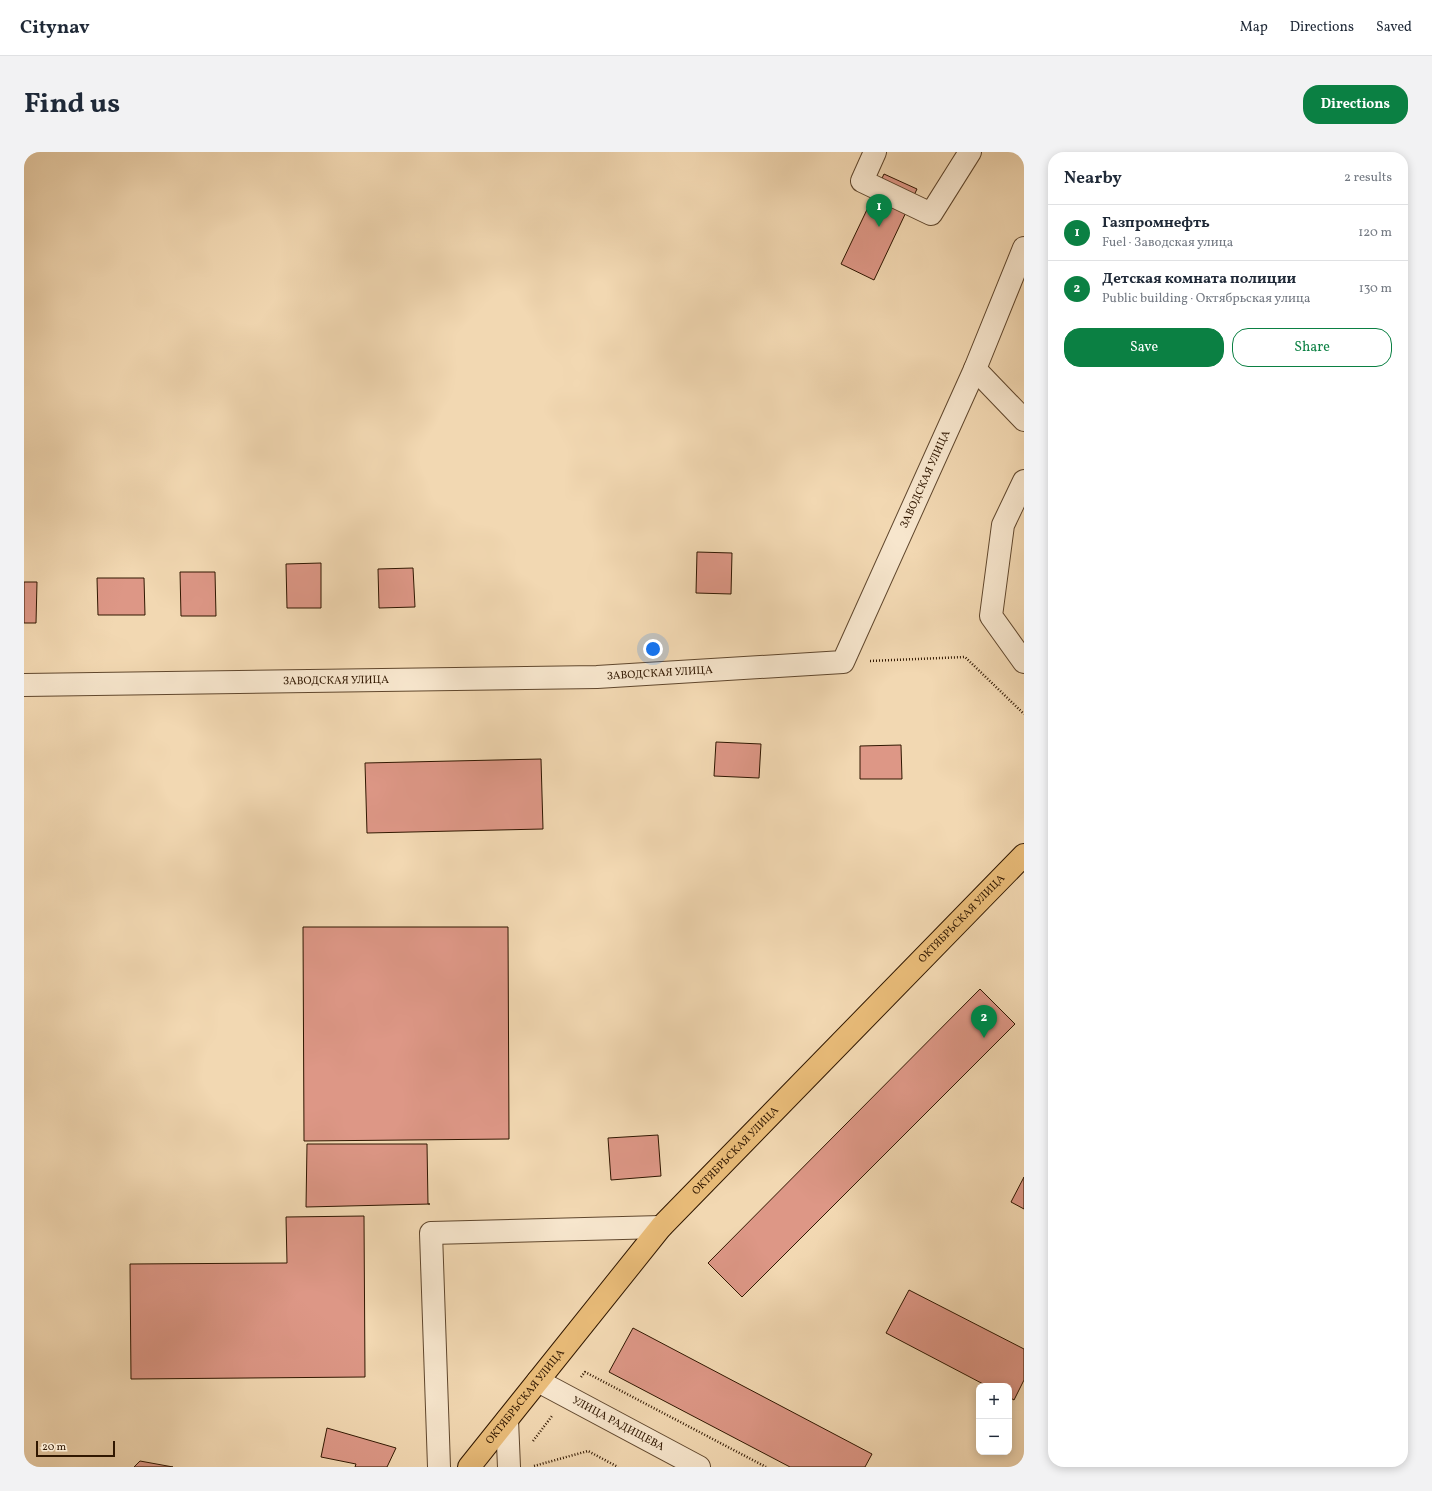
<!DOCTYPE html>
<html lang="en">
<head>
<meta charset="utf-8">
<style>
	body { margin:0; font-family:Vollkorn,serif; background:#f2f2f3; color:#1f2937 }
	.controls { position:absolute; right:12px; bottom:12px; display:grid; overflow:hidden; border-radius:8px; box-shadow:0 2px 10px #0003 }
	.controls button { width:36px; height:36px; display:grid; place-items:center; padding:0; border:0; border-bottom:1px solid #e0e1e3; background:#fff; color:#1f2937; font:20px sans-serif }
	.scale { position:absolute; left:12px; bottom:10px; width:79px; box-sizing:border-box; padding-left:4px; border:2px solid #301701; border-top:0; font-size:11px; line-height:14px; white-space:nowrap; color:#301701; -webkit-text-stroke:3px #f7e6cd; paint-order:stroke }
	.you { position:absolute; left:629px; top:497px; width:14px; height:14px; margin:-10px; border:3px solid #fff; border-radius:50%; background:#1a73e8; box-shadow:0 0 0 6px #1a73e833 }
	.badge { display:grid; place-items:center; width:26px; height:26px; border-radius:50%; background:#0b8043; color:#fff; font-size:13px; font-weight:700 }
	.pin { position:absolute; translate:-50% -33px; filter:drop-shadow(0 1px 2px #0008) }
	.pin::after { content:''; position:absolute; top:21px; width:14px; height:12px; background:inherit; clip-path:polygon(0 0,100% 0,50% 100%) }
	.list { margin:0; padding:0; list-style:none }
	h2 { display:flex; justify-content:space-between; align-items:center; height:52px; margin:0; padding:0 16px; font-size:17px }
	h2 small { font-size:13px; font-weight:400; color:#747a83 }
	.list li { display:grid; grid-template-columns:26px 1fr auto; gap:12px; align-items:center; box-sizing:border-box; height:56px; padding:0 16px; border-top:1px solid #e0e1e3 }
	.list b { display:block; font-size:15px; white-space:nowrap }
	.list p { margin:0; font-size:13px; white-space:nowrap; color:#747a83 }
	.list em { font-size:13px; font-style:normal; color:#747a83 }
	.actions { display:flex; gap:8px; padding:12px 16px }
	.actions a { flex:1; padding:9px 0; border:1px solid #0b8043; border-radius:16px; text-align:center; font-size:14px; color:#0b8043 }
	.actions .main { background:#0b8043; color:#fff }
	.map { position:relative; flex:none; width:1000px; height:1315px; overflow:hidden; border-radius:16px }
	header { display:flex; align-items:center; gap:24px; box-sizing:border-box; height:56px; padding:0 20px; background:#fff; border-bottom:1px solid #e0e1e3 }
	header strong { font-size:19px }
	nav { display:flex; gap:22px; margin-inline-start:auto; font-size:14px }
	.intro { display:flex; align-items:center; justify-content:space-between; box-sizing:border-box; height:96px; padding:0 24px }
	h1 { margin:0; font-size:28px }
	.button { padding:10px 18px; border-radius:16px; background:#0b8043; color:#fff; font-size:14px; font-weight:700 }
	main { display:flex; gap:24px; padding:0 24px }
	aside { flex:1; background:#fff; border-radius:16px; box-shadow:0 2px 10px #0003 }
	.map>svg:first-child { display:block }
	.building { fill:#dd9786; stroke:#301701 }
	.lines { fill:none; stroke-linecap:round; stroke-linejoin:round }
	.minor-casing { stroke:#60472d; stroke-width:24 }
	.major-casing { stroke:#301701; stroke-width:24 }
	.path { stroke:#301701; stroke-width:2.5; stroke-dasharray:1 2; stroke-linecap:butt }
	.minor { stroke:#f7e6cd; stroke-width:22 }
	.major { stroke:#e9bc79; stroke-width:22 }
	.labels { text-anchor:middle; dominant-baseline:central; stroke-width:4; stroke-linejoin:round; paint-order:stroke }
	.street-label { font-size:11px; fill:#301701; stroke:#f7e6cd }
</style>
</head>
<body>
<header>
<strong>Citynav</strong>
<nav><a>Map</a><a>Directions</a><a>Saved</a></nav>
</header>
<div class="intro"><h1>Find us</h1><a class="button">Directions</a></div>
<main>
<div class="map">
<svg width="1000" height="1315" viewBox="0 0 1000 1315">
	<rect width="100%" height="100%" fill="#f2d8b2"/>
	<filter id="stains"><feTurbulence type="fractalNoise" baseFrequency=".005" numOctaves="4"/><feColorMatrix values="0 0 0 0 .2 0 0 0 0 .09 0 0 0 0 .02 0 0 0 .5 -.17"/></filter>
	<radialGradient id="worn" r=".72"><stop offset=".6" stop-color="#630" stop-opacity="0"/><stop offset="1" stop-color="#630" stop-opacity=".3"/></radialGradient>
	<g class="building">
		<polygon points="860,22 893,37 850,128 817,112"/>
		<polygon points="673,400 708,401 707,442 672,441"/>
		<polygon points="297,411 297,456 263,456 262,412"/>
		<polygon points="389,416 391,455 355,456 354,417"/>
		<polygon points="156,420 191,420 192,464 157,464"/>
		<polygon points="73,426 120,426 121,463 74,463"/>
		<polygon points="0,430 13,430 12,471 0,471"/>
		<polygon points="692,590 737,592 735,626 690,624"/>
		<polygon points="877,593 878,627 836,627 836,594"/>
		<polygon points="517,607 519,677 343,681 341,611"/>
		<polygon points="279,775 484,775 485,987 280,989"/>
		<polygon points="956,837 991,872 718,1145 684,1111"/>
		<polygon points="634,983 637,1024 587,1028 584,986"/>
		<polygon points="283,992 403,992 404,1052 406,1052 282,1055"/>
		<polygon points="1000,1025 1000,1057 987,1050"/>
		<polygon points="340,1064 341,1225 107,1227 106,1112 263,1111 262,1065"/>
		<polygon points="885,1138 1000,1197 1000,1228 990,1248 985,1245 985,1234 963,1234 862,1181"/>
		<polygon points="609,1176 848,1302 841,1315 766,1315 585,1220"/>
		<polygon points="303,1276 372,1296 363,1315 331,1315 332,1312 297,1305"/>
		<polygon points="116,1309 149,1315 110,1315"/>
	</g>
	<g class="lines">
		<defs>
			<g id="minor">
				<polyline points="851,0 838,29 907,62 946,0"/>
				<polyline points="951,217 1000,268"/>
				<polyline points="1000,329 979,373 967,464 1000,510"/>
				<path id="s1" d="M0 533 573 525 819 510 951 217 1000 96"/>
				<path id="s2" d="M514 1229 675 1315"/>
				<polyline points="483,1268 485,1315"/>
				<polyline points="415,1315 407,1081 637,1075"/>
			</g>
			<g id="major">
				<path id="s3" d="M445 1315 637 1075 1000 703"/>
			</g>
		</defs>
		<use href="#minor" class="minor-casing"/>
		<use href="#major" class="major-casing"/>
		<g class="path">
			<polyline points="846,509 941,505 1000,562"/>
			<polyline points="557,1225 561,1220 742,1315"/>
			<polyline points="509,1289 528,1264"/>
			<polyline points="510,1314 564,1299 594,1315"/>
		</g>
		<use href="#minor" class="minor"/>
		<use href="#major" class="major"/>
	</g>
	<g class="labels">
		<g class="street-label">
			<text stroke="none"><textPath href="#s1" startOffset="1020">ЗАВОДСКАЯ УЛИЦА</textPath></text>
			<text stroke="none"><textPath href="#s1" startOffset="636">ЗАВОДСКАЯ УЛИЦА</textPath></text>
			<text stroke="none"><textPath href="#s1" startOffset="312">ЗАВОДСКАЯ УЛИЦА</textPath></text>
			<text stroke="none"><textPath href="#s3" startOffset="738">ОКТЯБРЬСКАЯ УЛИЦА</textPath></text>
			<text stroke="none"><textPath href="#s3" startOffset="414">ОКТЯБРЬСКАЯ УЛИЦА</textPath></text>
			<text stroke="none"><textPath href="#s3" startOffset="90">ОКТЯБРЬСКАЯ УЛИЦА</textPath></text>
			<text stroke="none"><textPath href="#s2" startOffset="91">УЛИЦА РАДИЩЕВА</textPath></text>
		</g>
	</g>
	<rect width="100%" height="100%" filter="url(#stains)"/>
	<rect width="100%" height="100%" fill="url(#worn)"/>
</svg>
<div class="controls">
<button>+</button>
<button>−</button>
</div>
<div class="scale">20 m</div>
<div class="you"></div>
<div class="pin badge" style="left:855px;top:75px">1</div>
<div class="pin badge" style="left:960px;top:886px">2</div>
</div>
<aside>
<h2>Nearby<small>2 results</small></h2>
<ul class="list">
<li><span class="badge">1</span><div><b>Газпромнефть</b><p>Fuel · Заводская улица</p></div><em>120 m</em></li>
<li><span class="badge">2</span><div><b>Детская комната полиции</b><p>Public building · Октябрьская улица</p></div><em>130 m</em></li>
</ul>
<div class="actions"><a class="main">Save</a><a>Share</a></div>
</aside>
</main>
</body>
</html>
